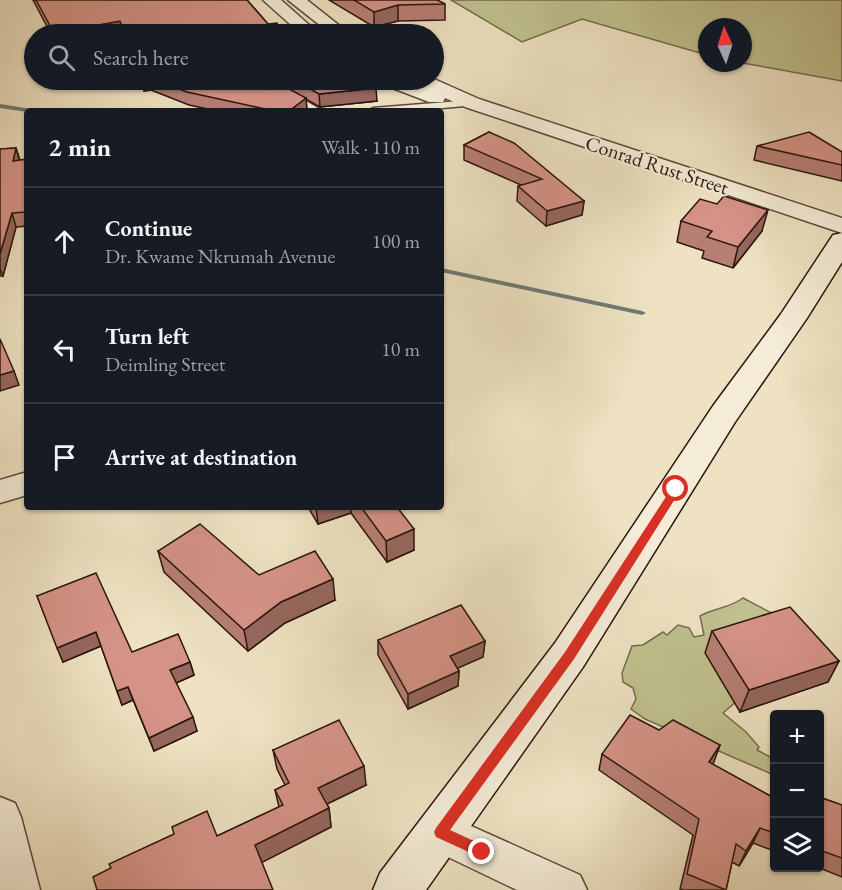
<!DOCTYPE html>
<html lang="en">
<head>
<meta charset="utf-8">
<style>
	body { margin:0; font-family:"EB Garamond",serif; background:#20242c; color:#f1f3f6 }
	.controls { position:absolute; right:18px; bottom:18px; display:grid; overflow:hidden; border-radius:6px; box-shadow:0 2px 4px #0004 }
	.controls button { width:54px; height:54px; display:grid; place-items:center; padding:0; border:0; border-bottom:2px solid #363941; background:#171b24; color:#f1f3f6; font:30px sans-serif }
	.compass { position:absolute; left:698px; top:18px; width:54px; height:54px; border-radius:50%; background:#171b24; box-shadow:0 2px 4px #0004; rotate:357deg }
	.stop { position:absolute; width:18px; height:18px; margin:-14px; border:4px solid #d93025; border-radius:50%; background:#fff }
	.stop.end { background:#d93025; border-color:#fff; box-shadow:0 2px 6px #0008 }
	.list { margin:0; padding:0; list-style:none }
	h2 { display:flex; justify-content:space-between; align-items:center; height:78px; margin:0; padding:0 24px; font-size:26px }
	h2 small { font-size:20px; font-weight:400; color:#9ea1a6 }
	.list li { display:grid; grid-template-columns:39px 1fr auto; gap:18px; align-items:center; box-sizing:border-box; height:108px; padding:0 24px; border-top:2px solid #363941 }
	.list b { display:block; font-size:22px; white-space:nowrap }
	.list p { margin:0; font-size:20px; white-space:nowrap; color:#9ea1a6 }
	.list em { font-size:20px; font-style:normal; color:#9ea1a6 }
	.icon { flex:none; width:33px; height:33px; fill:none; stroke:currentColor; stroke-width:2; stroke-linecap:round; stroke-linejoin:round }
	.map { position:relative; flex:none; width:842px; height:890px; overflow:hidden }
	.search { position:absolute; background:#171b24; box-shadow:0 2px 4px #0004; left:24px; top:24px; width:420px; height:66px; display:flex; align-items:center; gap:15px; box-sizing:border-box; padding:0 21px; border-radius:33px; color:#9ea1a6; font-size:22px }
	.panel { position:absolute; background:#171b24; box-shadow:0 2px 4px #0004; left:24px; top:108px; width:420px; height:402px; border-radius:6px }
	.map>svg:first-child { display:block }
	.green { fill:#c0c18e; stroke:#766b4e; stroke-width:1.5 }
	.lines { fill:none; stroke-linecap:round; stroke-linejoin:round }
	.stream { fill:#707977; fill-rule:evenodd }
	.lane-casing { stroke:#5c483a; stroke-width:3 }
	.street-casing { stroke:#5c483a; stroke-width:3 }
	.secondary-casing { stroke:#2b150d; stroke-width:3 }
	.lane { fill:#f4ecd7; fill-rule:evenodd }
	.street { fill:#f4ecd7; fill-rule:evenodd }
	.secondary { fill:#f4ecd7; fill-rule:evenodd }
	.wall { fill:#b77e74; stroke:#2b150d; stroke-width:1.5 }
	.shaded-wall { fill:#95675e; stroke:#2b150d; stroke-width:1.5 }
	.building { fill:#d59387; stroke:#2b150d; stroke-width:1.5 }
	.route { fill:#d93025 }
	.labels { text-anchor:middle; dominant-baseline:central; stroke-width:4.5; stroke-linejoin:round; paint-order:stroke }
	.far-street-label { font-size:20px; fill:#2b150d; stroke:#f4ecd7 }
</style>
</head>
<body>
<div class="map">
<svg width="842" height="890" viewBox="0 0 842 890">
	<rect width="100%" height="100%" fill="#eee2c2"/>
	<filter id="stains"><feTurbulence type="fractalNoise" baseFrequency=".00333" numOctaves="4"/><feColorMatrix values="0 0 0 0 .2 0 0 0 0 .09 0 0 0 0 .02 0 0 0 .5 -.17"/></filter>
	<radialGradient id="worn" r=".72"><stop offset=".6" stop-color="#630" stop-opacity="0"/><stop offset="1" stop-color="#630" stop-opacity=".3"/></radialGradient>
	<g class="green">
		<polygon points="451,0 842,0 842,81 743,63 743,27 707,27 707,55 582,19 522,42"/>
		<path d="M743 598 783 619 738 700 723 713 746 732 759 747 757 750 774 759V775L645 719 631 709 636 699 633 688 623 682 622 673 632 646 643 645 663 632 667 635 678 625 689 628 694 637 704 635 700 616C714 608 730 608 743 598Z"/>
	</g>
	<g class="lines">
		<g class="stream">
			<polygon points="0,104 31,109 34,111 27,112 0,108"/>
			<polygon points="441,268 642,311 646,313 642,315 441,272"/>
		</g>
		<defs>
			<g id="lane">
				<polygon points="258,80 269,80 323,111 311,111"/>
				<polygon points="472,100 475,101 475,105 410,111 368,111 373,108"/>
			</g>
			<g id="street">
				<polygon points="263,0 281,0 316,31 313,34 301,34"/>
				<polygon points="288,0 307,0 350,34 331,34"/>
				<polygon points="434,79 479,99 842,218 842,233 465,107 445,98 443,102 429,102 382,84 380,80 405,80 412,82 411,80"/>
				<polygon points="27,472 27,495 0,503 0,480"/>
				<polygon points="0,797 15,803 21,817 40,890 0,890"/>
				<polygon points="440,812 580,875 587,890 517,890 425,846 419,832 425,818"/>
			</g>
			<polygon id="secondary" points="842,233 842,262 807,318 735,422 583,667 426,890 373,890 380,873 555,643 713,406 781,314 833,235"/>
		</defs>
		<use href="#lane" class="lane-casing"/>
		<use href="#street" class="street-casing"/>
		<use href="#secondary" class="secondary-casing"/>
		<use href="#lane" class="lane"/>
		<use href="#street" class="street"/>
		<use href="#secondary" class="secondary"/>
	</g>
	<g class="wall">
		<polygon points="33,0 247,0 268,24 283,34 123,34 122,33 115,34 51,34"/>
		<polygon points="329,0 437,0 445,4 445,20 398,21 374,27"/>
		<polygon points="140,80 366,80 377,101 320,107 306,99 307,111 217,111 189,105 151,90 144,91"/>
		<polygon points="489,132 584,201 582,215 546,226 517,201 518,186 521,185 464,160 464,145"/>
		<polygon points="757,146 842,152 842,181 754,160"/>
		<polygon points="16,148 20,160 27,159 27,226 16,227 3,276 0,276 0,149"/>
		<polygon points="681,221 762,231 733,268 702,258 704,251 677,242"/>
		<polygon points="308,507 397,507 414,550 387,562 351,513 318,524"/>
		<polygon points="158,551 259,575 335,600 285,623 248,651 164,572"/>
		<polygon points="37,596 132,652 190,662 194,675 176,683 197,731 154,751 133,700 122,705 101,646 63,662"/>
		<polygon points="712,631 839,661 828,682 740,712 705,653"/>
		<polygon points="378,640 485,641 483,657 457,668 459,671 458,686 408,709 378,655"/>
		<polygon points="659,730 720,745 712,764 774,798 774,851 753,843 739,866 732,862 726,890 684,890 680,889 693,835 599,770 602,754"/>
		<polygon points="273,750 366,785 327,804 329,808 331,827 262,862 217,836 279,807 275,790 285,785 277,769"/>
		<polygon points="819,797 842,805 842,877 817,867 819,867"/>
	</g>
	<g class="shaded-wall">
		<polygon points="398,5 398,21 374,27 374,12"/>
		<polygon points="120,21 122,33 115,34 54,34 54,33"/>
		<polygon points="142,80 149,80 151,90 144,91"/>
		<polygon points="376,88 377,101 320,107 319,94"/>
		<polygon points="306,98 307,111 289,111"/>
		<polygon points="16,148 20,162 13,161"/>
		<polygon points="584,201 582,215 546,226 547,211"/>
		<polygon points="768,210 762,231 733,268 738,247"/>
		<polygon points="12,213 16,227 3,276 0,269 0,254"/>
		<polygon points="14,371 19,385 0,391 0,375"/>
		<polygon points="316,507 351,507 351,513 318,524"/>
		<polygon points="414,529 414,550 387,562 386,541"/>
		<polygon points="333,579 335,600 285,623 248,651 244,630 281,602"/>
		<polygon points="96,632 101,646 63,662 57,648"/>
		<polygon points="485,641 483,657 449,672 450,656"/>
		<polygon points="839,661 828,682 740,712 749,690"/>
		<polygon points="190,662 194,675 174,684 170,670"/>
		<polygon points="459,671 458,686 408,709 408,694"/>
		<polygon points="128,687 133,700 122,705 117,691"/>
		<polygon points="193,717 197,731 154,751 149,738"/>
		<polygon points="720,745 714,762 703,778 709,762"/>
		<polygon points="364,766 366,785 321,807 318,788"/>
		<polygon points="329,808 331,827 259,864 255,845"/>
		<polygon points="760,828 753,843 739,866 746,851"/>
	</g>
	<g class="building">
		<polygon points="36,0 247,0 268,24 277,23 283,34 125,34 120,21 54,33"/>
		<polygon points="354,0 437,0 445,4 398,5 374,12"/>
		<polygon points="155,80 273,80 306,98 289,111 274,111 187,92"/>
		<polygon points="294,80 366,80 376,88 319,94"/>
		<polygon points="489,132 514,143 584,201 547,211 518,186 542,179 464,145"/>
		<polygon points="809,132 842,152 842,165 757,146"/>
		<polygon points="16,148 13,161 27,159 27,212 12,213 0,254 0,149"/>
		<polygon points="724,196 768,210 738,247 707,237 712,231 681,221 700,199 717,204"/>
		<polygon points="0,339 14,371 0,375"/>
		<polygon points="361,507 397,507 414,529 386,541"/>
		<polygon points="200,524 259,575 315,551 333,579 281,602 244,630 158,551"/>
		<polygon points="96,573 132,652 178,634 190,662 170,670 193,717 149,738 128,687 117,691 96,632 57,648 37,596"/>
		<polygon points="461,605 485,641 450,656 459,671 408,694 378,640"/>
		<polygon points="790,607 839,661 749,690 712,631"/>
		<polygon points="630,715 659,730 673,720 720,745 709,762 774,798 774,833 760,828 746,851 736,844 726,890 687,874 699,819 602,754"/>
		<polygon points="339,720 364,766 318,788 329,808 255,845 273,890 97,890 93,877 111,868 109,864 174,834 172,827 207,811 217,836 283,805 275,790 289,783 273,750"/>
		<polygon points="819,797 842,805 842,858 819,850"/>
	</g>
	<polygon class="route" points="676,485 681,489 680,491 574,659 450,830 487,847 489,852 487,856 482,858 436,837 434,832 436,828 565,652 673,486"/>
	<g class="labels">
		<g class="far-street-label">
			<text transform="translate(657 165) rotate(18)">Conrad Rust Street</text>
		</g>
	</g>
	<rect width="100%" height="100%" filter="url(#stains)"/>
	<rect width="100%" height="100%" fill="url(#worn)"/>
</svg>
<div class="controls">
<button>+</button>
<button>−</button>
<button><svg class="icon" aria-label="layers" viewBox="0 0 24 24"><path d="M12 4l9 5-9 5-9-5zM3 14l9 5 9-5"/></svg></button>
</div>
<svg class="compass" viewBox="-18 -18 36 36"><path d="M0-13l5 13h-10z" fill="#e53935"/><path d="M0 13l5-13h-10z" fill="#9ea1a6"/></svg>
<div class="stop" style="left:676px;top:489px"></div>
<div class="stop end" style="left:482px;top:852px"></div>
<div class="search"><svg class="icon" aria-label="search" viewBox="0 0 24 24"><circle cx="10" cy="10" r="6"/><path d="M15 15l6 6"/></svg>Search here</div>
<section class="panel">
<h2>2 min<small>Walk · 110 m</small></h2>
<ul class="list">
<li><svg class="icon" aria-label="ahead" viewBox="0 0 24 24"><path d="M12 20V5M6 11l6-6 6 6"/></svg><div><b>Continue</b><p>Dr. Kwame Nkrumah Avenue</p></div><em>100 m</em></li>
<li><svg class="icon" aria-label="left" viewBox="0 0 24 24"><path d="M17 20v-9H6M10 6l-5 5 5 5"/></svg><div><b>Turn left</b><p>Deimling Street</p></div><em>10 m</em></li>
<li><svg class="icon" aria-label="arrive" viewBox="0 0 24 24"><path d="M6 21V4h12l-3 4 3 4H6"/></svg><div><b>Arrive at destination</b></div></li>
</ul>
</section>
</div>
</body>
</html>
